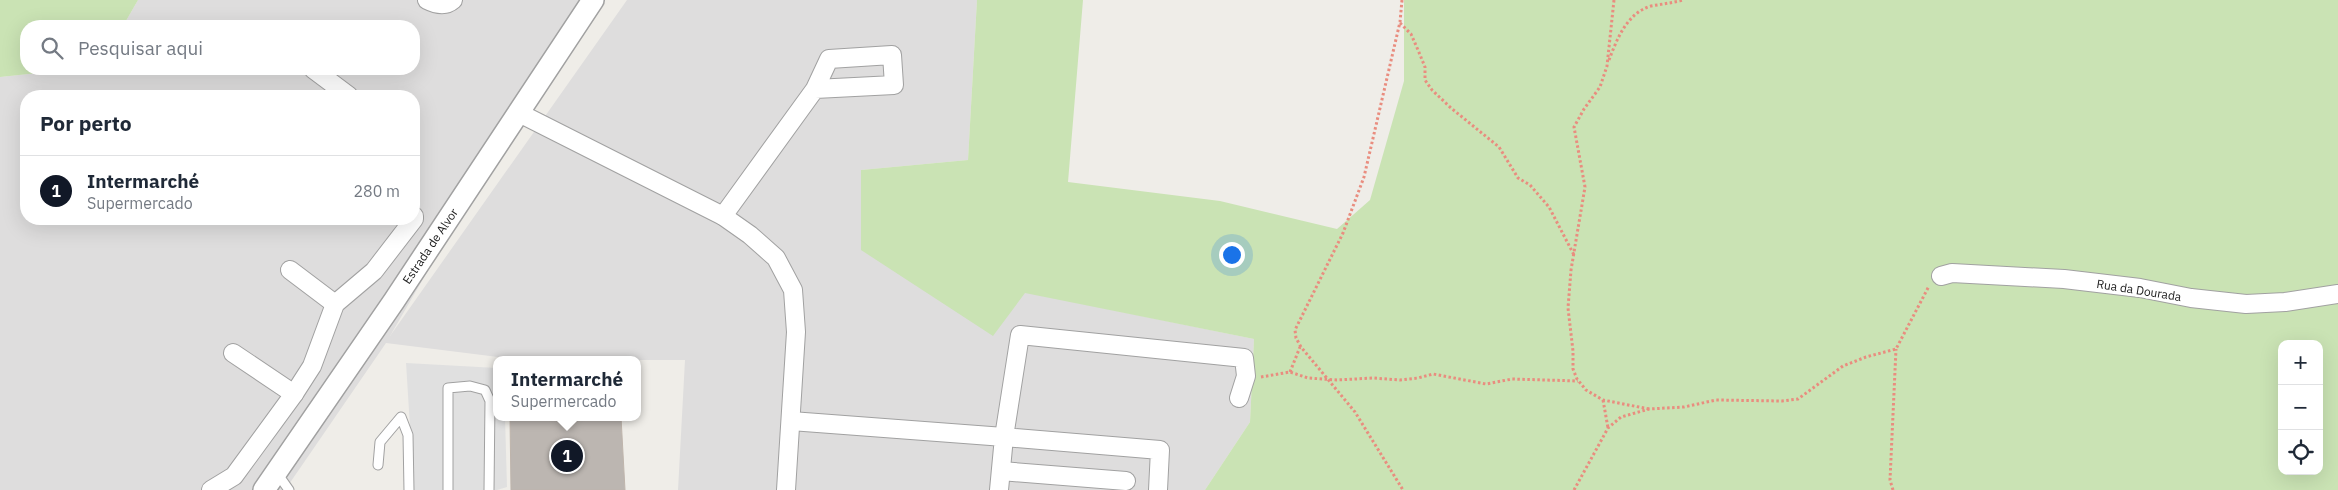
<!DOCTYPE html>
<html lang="pt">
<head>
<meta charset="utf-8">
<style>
	body { margin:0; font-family:"IBM Plex Sans",sans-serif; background:#f6f6f7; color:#1f2937 }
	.controls { position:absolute; right:15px; bottom:15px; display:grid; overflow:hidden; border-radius:10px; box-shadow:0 5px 20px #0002 }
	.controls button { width:45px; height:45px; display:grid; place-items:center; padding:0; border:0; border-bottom:1px solid #e0e1e3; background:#fff; color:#1f2937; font:25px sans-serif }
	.you { position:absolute; left:1231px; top:254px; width:18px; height:18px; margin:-12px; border:4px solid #fff; border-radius:50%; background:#1a73e8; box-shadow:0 0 0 8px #1a73e833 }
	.badge { display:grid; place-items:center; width:32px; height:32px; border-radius:50%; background:#111827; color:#fff; font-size:16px; font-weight:700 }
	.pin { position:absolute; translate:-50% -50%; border:2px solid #fff; box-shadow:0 1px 5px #0006 }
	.popup { position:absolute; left:493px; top:356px; width:148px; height:65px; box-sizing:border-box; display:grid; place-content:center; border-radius:10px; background:#fff; filter:drop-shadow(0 1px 4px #0005); font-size:16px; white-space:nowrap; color:#747a83 }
	.popup b { font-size:19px; color:#1f2937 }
	.popup::after { content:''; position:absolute; left:50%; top:100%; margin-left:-10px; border:10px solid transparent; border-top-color:#fff }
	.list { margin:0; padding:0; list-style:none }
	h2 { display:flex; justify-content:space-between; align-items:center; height:65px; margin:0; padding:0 20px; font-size:21px }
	h2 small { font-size:16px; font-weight:400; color:#747a83 }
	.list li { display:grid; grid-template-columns:32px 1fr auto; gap:15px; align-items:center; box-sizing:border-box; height:70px; padding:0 20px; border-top:1px solid #e0e1e3 }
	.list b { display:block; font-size:19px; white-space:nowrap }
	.list p { margin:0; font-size:16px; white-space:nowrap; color:#747a83 }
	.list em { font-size:16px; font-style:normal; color:#747a83 }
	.icon { flex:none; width:28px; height:28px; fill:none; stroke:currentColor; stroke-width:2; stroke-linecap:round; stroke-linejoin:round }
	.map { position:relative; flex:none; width:2338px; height:490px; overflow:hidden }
	.search { position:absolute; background:#fff; box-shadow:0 5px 20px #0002; left:20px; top:20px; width:400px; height:55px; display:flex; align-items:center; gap:12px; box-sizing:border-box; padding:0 18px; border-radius:20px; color:#747a83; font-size:19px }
	.panel { position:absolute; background:#fff; box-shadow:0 5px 20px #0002; left:20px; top:90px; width:400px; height:135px; border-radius:20px }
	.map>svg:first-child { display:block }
	.residential { fill:#dedddd; fill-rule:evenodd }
	.grass { fill:#cae3b4; fill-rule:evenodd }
	.parking { fill:#e0e0e0 }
	.building { fill:#bcb6b1; stroke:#bfb5ac }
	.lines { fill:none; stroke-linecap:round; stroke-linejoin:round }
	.service-casing { stroke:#a1a1a1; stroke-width:11 }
	.minor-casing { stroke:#a1a1a1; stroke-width:20 }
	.tertiary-casing { stroke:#a1a1a1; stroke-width:24 }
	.path { stroke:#e98d7f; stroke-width:3; stroke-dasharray:2.5 2.5; stroke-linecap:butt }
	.service { stroke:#fff; stroke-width:9 }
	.minor { stroke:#fff; stroke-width:18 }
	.tertiary { stroke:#fff; stroke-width:21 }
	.labels { text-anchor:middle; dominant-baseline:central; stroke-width:5; stroke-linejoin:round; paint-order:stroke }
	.street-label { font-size:12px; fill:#202020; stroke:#fff }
</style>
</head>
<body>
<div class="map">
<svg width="2338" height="490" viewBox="0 0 2338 490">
	<rect width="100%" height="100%" fill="#efede8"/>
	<path class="residential" d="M138 0H585L390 336 627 0H977L968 160 861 170 1025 292 1254 339 1250 422 1205 490H678L685 360H521L386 343 285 490H0V77L77 69H414V26H123ZM26 96H414V219H26Z"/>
	<g class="grass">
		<polygon points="0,0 138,0 123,26 26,26 26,69 77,69 0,77"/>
		<path d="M977 0H1083L1068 182 1220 201 1337 229 1370 200 1404 81V0H2338V490H1205L1250 422 1254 339 1025 293 993 336 861 250V170L968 160ZM2282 344H2319V471H2282Z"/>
	</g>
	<polygon class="parking" points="406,363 497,368 497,417 505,417 507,487 497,490 414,490"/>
	<polygon class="building" points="510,417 621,417 625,490 511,490"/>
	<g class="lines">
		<defs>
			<g id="service">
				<polyline points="378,465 380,442 401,417 408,435 409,490"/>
				<polyline points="277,473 289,490"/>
				<polyline points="448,490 448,388 470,386 485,390 490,401 489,490"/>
			</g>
			<g id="minor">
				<path d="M427 0C435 4 445 7 453 0"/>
				<polyline points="313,69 349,96"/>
				<polyline points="519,113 723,216 750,235 776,258 793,290 796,332 786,490"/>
				<polyline points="723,216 815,89 894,85 892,55 829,59 815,89"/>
				<polyline points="290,270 335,304"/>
				<polyline points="1941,276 1952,273 2064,279 2140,288 2191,298 2246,304 2285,302 2338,294"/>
				<polyline points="233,353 294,394"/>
				<polyline points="791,421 1004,437 999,490"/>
				<polyline points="1001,471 1126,481"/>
				<polyline points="211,490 234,476 294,394 312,366 335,304 374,271 414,219 414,216"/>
				<polyline points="1158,490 1160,450 1004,437 1020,335 1244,358 1246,376 1239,398"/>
			</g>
			<polyline id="tertiary" points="264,490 394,301 593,0"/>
		</defs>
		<use href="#service" class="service-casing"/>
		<use href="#minor" class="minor-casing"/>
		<use href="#tertiary" class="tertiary-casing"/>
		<g class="path">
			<polyline points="1402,0 1400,22 1364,177 1343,233 1295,330 1296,338 1301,347 1355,412 1403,490"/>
			<polyline points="1614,0 1607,66 1600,87 1584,109 1574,127 1585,187 1571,270 1568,308 1573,351 1573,369 1577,379 1586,390 1603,400 1649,409"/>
			<polyline points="1400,23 1411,34 1418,50 1425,67 1425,80 1432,90 1451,108 1499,147 1518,178 1530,185 1549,207 1574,255"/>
			<path d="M1609 60C1617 39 1627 13 1651 6 1662 4 1672 3 1683 0"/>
			<polyline points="1290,372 1300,347"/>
			<polyline points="1261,377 1290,372 1308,378 1337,380 1373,378 1400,380 1418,378 1433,374 1486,384 1512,379 1578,381"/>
			<polyline points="1603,400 1608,428"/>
			<polyline points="1574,490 1608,428 1621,417 1649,409 1684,407 1716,400 1782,401 1798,399 1843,366 1866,357 1896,349 1929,286"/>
			<polyline points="1893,490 1890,480 1896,349"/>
		</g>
		<use href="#service" class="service"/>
		<use href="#minor" class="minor"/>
		<use href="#tertiary" class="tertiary"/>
	</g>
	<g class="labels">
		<g class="street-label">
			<text transform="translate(430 246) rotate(-56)">Estrada de Alvor</text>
			<text transform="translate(2139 290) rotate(9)">Rua da Dourada</text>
		</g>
	</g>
</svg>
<div class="controls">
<button>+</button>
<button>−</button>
<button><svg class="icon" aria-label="locate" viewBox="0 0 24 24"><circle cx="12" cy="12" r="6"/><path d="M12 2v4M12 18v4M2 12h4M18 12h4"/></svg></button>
</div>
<div class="you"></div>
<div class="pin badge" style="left:567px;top:456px">1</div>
<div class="popup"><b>Intermarché</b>Supermercado</div>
<div class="search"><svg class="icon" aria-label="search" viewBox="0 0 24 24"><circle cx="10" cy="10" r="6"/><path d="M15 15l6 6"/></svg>Pesquisar aqui</div>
<section class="panel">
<h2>Por perto<small></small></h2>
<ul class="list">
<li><span class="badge">1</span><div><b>Intermarché</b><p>Supermercado</p></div><em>280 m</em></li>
</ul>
</section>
</div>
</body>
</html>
